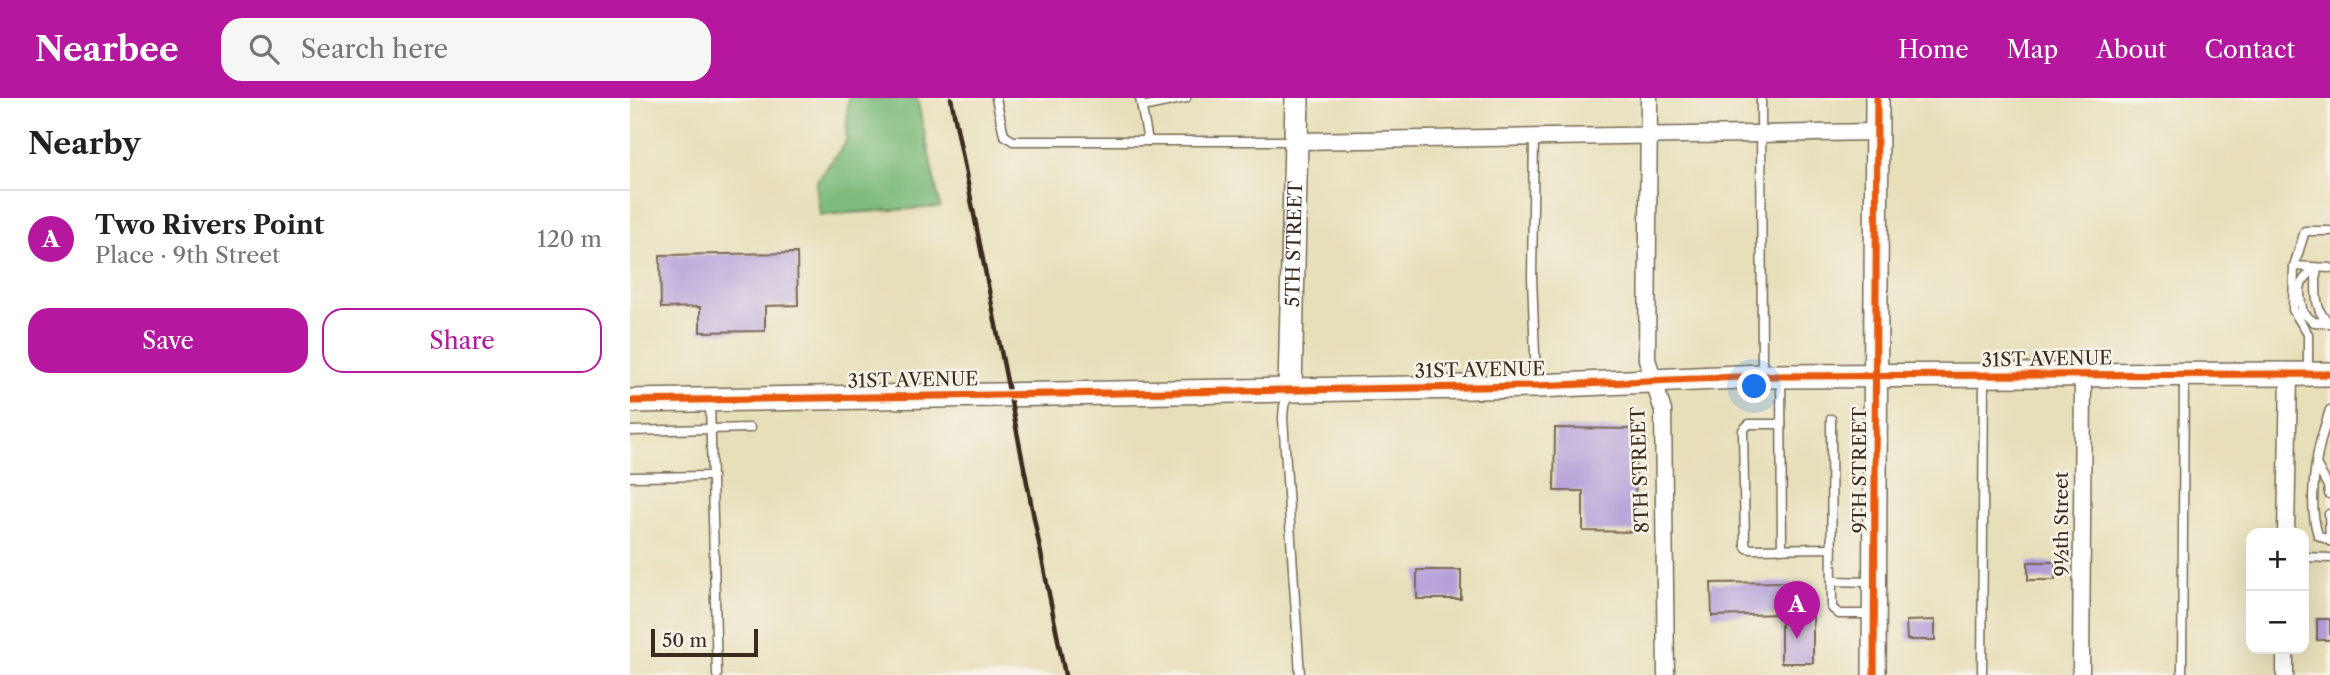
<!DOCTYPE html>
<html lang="en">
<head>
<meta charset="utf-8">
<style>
	body { margin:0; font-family:"Libre Caslon Text",serif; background:#f6f6f6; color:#202124 }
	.controls { position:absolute; right:21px; bottom:21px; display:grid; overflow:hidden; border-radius:14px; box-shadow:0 7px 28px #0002 }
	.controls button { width:63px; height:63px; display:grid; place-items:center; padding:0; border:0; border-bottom:2px solid #e0e0e0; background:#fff; color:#202124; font:35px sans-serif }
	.scale { position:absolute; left:21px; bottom:18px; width:107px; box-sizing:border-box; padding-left:7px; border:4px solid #3b2a1e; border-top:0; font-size:19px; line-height:24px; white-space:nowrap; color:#3b2a1e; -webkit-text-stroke:5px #f7f3e8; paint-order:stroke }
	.you { position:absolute; left:1125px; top:289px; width:24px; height:24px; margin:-18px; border:5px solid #fff; border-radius:50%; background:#1a73e8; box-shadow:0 0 0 10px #1a73e833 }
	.badge { display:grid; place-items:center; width:46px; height:46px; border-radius:50%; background:#b5179e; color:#fff; font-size:23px; font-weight:700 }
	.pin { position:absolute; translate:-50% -58px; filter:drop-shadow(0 2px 4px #0008) }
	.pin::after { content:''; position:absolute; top:37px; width:24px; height:21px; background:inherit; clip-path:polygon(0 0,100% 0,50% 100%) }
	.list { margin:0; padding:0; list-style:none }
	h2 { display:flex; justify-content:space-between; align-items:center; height:91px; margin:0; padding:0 28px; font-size:30px }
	h2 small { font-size:23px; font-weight:400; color:#757577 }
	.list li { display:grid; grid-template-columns:46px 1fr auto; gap:21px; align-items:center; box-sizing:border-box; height:98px; padding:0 28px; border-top:2px solid #e0e0e0 }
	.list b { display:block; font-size:26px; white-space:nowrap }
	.list p { margin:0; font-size:23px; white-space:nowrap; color:#757577 }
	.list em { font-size:23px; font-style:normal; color:#757577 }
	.actions { display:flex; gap:14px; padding:21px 28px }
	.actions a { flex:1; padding:16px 0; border:2px solid #b5179e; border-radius:21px; text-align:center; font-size:24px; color:#b5179e }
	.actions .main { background:#b5179e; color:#fff }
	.icon { flex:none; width:38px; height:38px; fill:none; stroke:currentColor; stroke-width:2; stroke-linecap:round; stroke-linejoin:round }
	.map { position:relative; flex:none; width:1700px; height:577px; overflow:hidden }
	header { display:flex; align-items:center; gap:42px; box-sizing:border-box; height:98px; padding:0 35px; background:#b5179e; color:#fff }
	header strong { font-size:33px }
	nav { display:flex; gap:38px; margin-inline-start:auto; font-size:24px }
	.search { width:490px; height:63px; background:#f6f6f6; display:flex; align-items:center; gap:18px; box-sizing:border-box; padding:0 24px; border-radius:21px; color:#757577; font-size:26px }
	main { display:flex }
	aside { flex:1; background:#fff }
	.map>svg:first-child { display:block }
	.forest { fill:#7ebb7b; stroke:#5c724c; stroke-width:2 }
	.building { fill:#b19bd8 }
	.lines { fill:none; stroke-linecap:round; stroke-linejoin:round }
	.lane-casing { stroke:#776954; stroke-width:11 }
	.street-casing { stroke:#776954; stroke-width:19 }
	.secondary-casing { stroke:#776954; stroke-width:26 }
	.lane { stroke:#fff; stroke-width:8 }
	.street { stroke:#fff; stroke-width:16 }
	.secondary { stroke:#fff; stroke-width:23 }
	.rail { stroke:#3b2a1e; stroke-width:4.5 }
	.cycleway-casing { stroke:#f7f3e8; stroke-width:11 }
	.cycleway { stroke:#e8590c; stroke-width:7 }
	.labels { text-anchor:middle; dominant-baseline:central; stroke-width:5; stroke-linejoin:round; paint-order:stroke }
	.street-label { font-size:19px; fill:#3b2a1e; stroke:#f7f3e8 }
</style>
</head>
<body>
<header>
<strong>Nearbee</strong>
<div class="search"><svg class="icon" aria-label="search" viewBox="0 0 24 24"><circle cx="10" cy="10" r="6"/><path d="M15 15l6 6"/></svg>Search here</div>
<nav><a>Home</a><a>Map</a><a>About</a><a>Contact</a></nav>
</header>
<main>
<aside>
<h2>Nearby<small></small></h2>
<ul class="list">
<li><span class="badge">A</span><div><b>Two Rivers Point</b><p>Place · 9th Street</p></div><em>120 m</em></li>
</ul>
<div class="actions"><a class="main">Save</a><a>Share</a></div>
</aside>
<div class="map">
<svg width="1700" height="577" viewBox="0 0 1700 577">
	<rect width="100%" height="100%" fill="#f7f3e8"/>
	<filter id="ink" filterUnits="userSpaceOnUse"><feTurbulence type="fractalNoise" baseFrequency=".0143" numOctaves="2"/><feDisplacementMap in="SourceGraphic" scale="14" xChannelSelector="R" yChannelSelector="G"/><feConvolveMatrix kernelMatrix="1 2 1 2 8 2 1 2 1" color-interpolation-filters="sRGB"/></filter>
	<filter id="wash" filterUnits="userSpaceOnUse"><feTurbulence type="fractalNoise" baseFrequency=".00686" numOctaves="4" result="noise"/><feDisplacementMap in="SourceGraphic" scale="28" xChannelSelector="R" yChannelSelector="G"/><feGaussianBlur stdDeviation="1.57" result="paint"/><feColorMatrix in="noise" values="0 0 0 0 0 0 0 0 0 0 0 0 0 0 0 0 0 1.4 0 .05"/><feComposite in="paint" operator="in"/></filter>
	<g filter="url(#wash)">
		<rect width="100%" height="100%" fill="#e7dfb9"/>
		<polygon class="forest" points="218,0 287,0 310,109 190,117 186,84 216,44"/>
		<g id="blocks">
			<g class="building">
				<polygon points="167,155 168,207 135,208 135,233 70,234 70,209 31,210 30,157"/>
				<polygon points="925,330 1006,331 1005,434 953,433 953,393 924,393"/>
				<rect x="1398" y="464" width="27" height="18"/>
				<rect x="787" y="472" width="44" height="29"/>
				<polygon points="1162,484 1162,492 1183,492 1183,565 1151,565 1151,516 1082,518 1081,485"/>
				<rect x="1687" y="521" width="13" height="21"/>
				<polygon points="1305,522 1305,542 1277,542 1276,523"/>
			</g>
		</g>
	</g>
	<g filter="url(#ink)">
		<use href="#blocks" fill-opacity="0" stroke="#776954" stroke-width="2"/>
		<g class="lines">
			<defs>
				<g id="lane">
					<polyline points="366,0 374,37 383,43 665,43"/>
					<polyline points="510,0 518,43"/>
					<polyline points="1131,0 1132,277"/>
					<polyline points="512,9 556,0"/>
					<polyline points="904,39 902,179 906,284"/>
					<polyline points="1664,168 1700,170"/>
					<path d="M1686 170C1666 185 1668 192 1673 215L1684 224 1700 225"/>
					<path d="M1686 170C1687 187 1682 215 1700 224"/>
					<polyline points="1678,275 1678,236 1663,212 1664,168 1675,133 1700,133"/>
					<polyline points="1151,279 1152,451"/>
					<polyline points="659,294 654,308 653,320 670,577"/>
					<polyline points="80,304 87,577"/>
					<polyline points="1201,321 1202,510 1209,516 1241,516"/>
					<polyline points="1151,326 1119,326 1113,332 1115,447 1117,450 1122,451 1202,450"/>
					<polyline points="1695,328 1700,312"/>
					<path d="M1700 328H1695C1685 358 1678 407 1688 437L1700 443"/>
					<polyline points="0,333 120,330"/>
					<polyline points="1687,368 1698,388 1699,396"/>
					<polyline points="0,379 81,378"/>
					<polyline points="1699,416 1700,443"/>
					<polyline points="1674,459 1700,460"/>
					<polyline points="1202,483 1241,484"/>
					<polyline points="1352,577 1354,279"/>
					<polyline points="1552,577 1554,280"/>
				</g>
				<g id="street">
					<polyline points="1019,0 1017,261 1033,313 1036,577"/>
					<polyline points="668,43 1247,34"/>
					<polyline points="1656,435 1659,277"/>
					<polyline points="1451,577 1453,276"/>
					<polyline points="1655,577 1655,551"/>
				</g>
				<g id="secondary">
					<path id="s1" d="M660 291 667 0"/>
					<polyline points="0,303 907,288 1132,278 1700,276"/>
					<polyline points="1244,577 1247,0"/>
				</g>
			</defs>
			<use href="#lane" class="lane-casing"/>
			<use href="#street" class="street-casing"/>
			<use href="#secondary" class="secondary-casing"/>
			<use href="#lane" class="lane"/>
			<use href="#street" class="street"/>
			<use href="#secondary" class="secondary"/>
			<polyline class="rail" points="321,0 435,577"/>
			<defs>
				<g id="cycleway">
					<polyline points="0,303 907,288 1132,278 1700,276"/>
					<polyline points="1244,577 1247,0"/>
				</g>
			</defs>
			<use href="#cycleway" class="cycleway-casing"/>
			<use href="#cycleway" class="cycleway"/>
		</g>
	</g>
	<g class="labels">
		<g class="street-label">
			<text stroke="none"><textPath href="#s1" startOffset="145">5TH STREET</textPath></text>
			<text transform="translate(1417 261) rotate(-1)">31ST AVENUE</text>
			<text transform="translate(850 272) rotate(-1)">31ST AVENUE</text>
			<text transform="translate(283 282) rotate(-1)">31ST AVENUE</text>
			<text transform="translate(1010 372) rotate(-92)">8TH STREET</text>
			<text transform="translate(1229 372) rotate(-90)">9TH STREET</text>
			<text transform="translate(1431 426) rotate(-90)">9½th Street</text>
		</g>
	</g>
</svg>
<div class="controls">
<button>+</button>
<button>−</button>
</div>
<div class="scale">50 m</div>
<div class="you"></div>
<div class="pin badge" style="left:1167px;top:541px">A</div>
</div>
</main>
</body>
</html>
